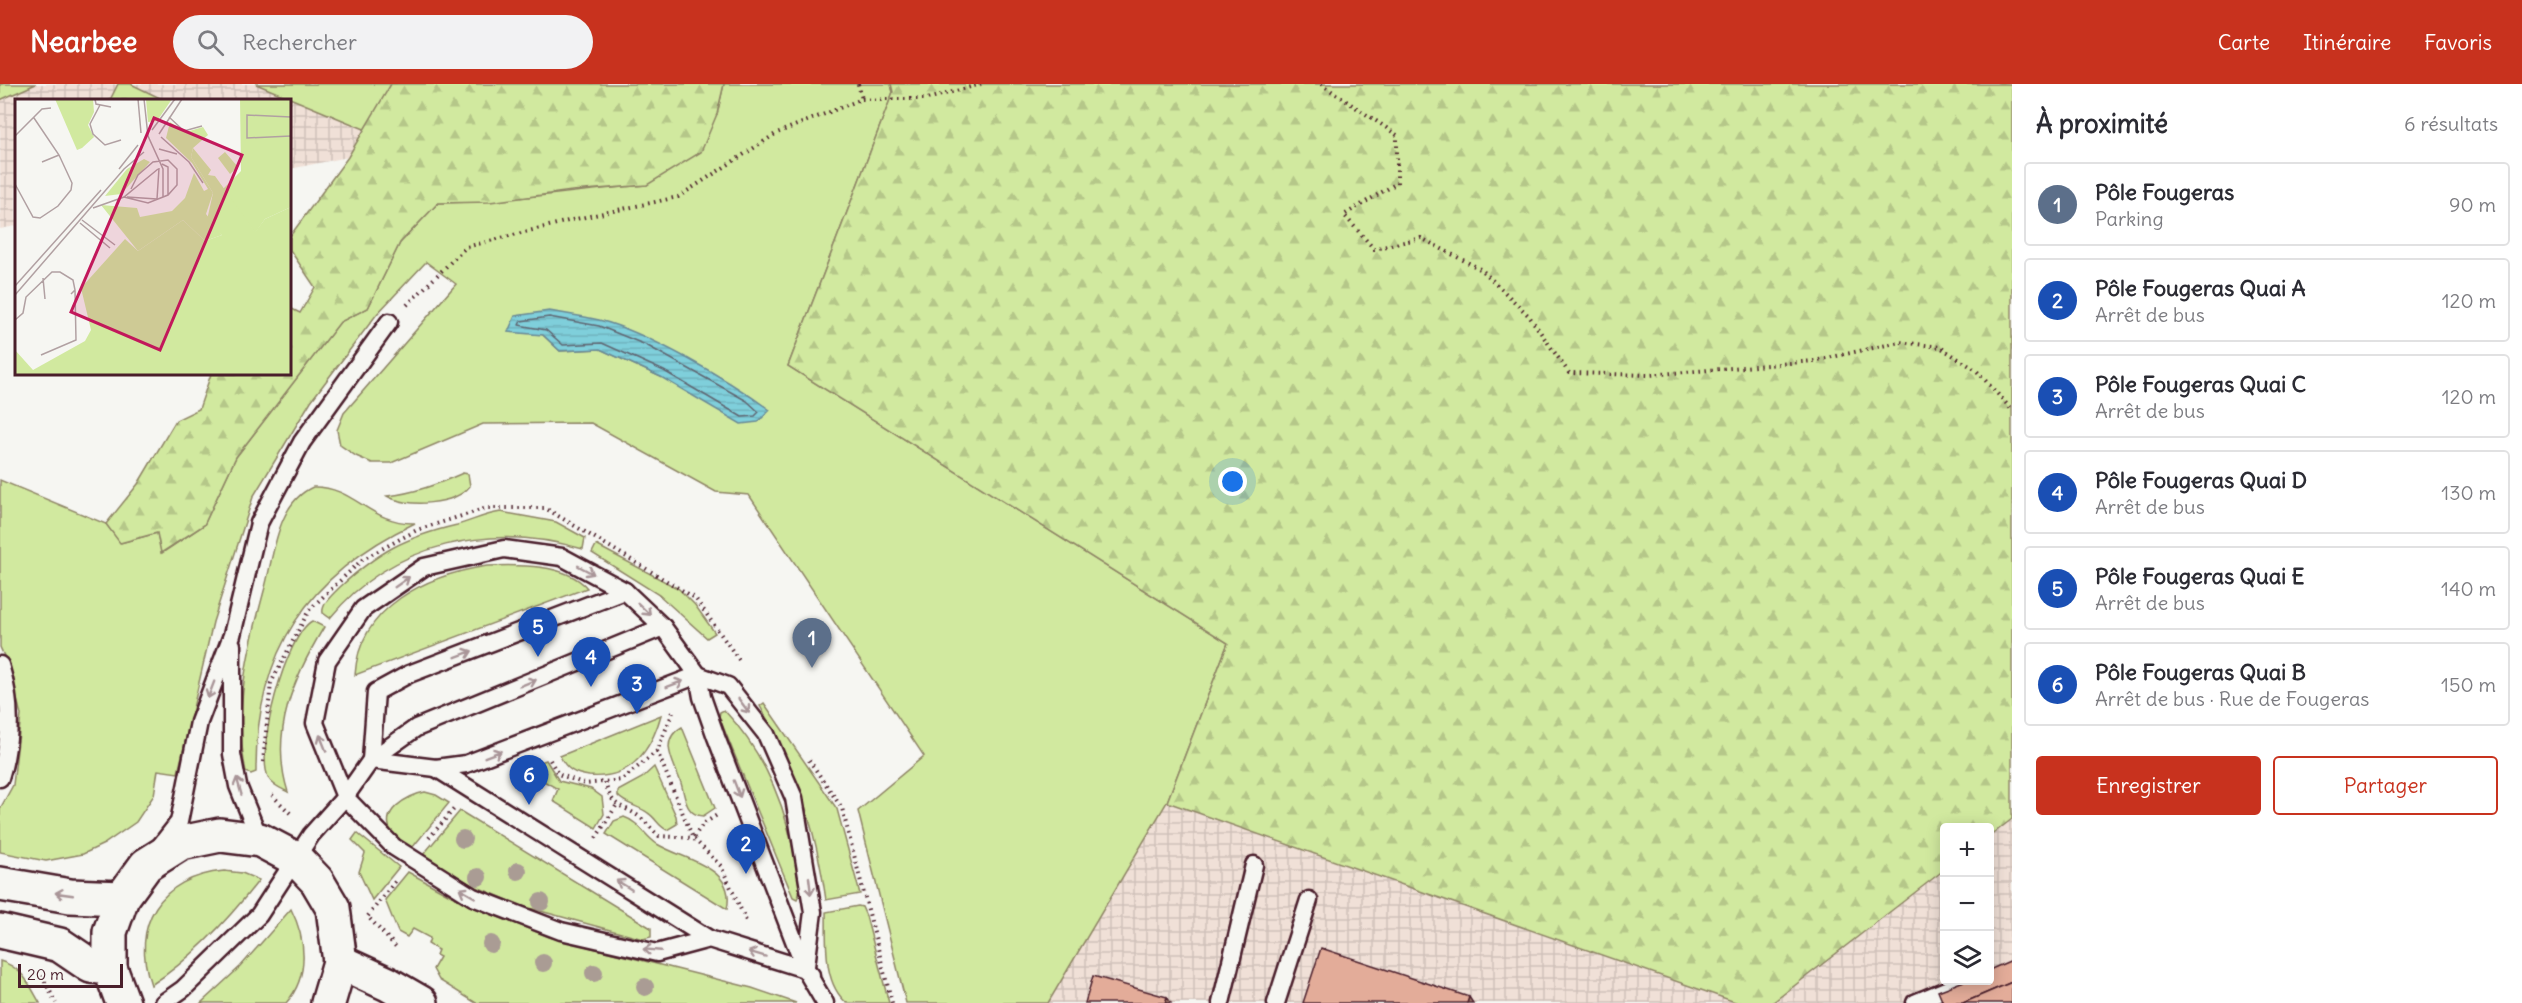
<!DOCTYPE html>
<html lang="fr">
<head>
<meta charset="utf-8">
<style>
	body { margin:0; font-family:Delius,sans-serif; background:#f2f2f3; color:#2b2b33 }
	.controls { position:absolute; right:18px; bottom:18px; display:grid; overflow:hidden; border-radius:6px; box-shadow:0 3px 15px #0003 }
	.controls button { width:54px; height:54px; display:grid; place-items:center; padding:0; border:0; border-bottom:2px solid #e1e1e2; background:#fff; color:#2b2b33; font:30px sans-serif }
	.scale { position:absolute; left:18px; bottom:15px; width:105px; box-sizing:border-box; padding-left:6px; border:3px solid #4a1f2b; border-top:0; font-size:16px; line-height:21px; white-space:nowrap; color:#4a1f2b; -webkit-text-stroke:4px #f6f6f2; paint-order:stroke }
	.you { position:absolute; left:1233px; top:398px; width:21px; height:21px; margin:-15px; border:4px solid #fff; border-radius:50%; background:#1a73e8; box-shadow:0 0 0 9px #1a73e833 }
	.badge { display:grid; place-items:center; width:39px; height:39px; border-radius:50%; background:#c8321e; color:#fff; font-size:20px; font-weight:700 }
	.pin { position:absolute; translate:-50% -50px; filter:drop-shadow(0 2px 3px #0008) }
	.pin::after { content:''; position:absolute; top:32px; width:21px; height:18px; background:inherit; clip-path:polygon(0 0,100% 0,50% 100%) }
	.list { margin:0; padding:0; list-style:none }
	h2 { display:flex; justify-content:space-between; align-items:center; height:78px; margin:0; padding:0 24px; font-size:26px }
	h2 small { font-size:20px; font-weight:400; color:#7c7c81 }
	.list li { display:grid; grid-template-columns:39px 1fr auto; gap:18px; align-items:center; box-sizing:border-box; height:84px; margin:0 12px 12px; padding:0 12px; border:2px solid #e1e1e2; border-radius:6px }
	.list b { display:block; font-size:22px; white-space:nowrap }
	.list p { margin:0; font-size:20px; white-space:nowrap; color:#7c7c81 }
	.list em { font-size:20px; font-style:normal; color:#7c7c81 }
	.actions { display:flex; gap:12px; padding:18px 24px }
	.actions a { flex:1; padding:14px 0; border:2px solid #c8321e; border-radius:6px; text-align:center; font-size:21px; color:#c8321e }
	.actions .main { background:#c8321e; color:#fff }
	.icon { flex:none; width:33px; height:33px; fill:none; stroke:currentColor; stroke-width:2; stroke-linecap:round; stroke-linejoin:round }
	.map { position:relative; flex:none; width:2012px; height:919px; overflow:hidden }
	header { display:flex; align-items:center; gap:36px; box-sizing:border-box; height:84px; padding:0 30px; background:#c8321e; color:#fff }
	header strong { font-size:28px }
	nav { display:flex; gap:33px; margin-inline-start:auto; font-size:21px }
	.search { width:420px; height:54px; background:#f2f2f3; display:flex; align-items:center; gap:15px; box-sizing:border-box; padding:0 21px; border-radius:33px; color:#7c7c81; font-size:22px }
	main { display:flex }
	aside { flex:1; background:#fff }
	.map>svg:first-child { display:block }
	.industrial { fill:url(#industrial-grid) }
	.green { fill:#d1e99f; stroke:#8e8465; stroke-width:1.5; fill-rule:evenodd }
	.forest { fill:url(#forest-firs); stroke:#8e8465; stroke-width:1.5 }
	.water { fill:url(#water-rules); stroke:#6a8995; stroke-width:1.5 }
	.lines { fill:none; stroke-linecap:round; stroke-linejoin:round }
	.shore { stroke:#5f6571; stroke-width:1.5 }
	.lane-casing { stroke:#4a1f2b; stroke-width:21 }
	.secondary-casing { stroke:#4a1f2b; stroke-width:38 }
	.path { stroke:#4a1f2b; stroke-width:4; stroke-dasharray:1.5 4.5; stroke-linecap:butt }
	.lane { stroke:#f6f6f2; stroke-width:16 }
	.secondary { stroke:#f6f6f2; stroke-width:33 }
	.tree { fill:#aa9c94 }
	.shaded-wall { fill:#9f786b; stroke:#4a1f2b; stroke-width:1.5 }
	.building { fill:#e3ac99; stroke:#4a1f2b; stroke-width:1.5 }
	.oneway { stroke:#a99598 }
	.inset-road { fill:none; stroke:#b1a0a2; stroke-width:1.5 }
	.view { fill:#c2185b; fill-opacity:0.15; stroke:#c2185b; stroke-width:3 }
	.inset-edge { fill:none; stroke:#4a1f2b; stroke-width:3 }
</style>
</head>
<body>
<header>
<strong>Nearbee</strong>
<div class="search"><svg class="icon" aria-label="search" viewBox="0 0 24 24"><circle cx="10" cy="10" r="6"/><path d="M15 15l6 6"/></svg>Rechercher</div>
<nav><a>Carte</a><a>Itinéraire</a><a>Favoris</a></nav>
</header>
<main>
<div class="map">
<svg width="2012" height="919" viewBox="0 0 2012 919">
	<defs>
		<pattern id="industrial-grid" width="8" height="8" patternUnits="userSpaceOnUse" patternTransform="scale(1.5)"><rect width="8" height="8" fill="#f0e0d7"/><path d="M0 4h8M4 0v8" fill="none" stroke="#cfc0b9"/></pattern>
		<pattern id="forest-firs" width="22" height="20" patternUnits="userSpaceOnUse" patternTransform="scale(1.5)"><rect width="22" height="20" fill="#d1e99f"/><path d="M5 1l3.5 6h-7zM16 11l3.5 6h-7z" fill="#b5c789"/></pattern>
		<pattern id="water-rules" width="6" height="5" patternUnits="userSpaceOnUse" patternTransform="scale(1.5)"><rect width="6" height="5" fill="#7fcfdb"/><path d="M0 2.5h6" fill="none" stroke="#6fb1bc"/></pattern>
	</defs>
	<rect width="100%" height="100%" fill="#f6f6f2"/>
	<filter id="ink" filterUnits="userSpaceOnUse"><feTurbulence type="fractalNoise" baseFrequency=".0167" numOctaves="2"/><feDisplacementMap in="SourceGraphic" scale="12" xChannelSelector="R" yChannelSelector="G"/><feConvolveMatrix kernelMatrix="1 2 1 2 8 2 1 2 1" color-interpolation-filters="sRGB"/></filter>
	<g filter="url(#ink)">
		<g class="industrial">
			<polygon points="0,0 391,0 348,73 290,85 290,16 16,16 16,142 0,145"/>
			<polygon points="1167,718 1544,851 1738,919 1048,919"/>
			<polygon points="2012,735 2012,919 1772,919 1944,786 1944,896 1990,896 1990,752"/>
		</g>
		<g class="green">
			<polygon points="0,0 36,0 0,16"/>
			<polygon points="118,0 131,0 164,16 110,16"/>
			<polygon points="256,0 396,0 369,47"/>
			<path d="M724 0H891L893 8 788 282 1228 559 1167 718 1048 919H906L858 727 924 672 749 411 716 408 591 339 483 340 391 379H372L356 372 340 361 337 346 344 329 456 200 426 178 377 230 311 317 253 413 213 538 178 689 158 686 154 711 136 738 104 760 83 770 46 777 0 768V725L13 701 21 631 9 583 0 563V396L106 440 121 459 157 449 162 469 204 441 236 373 340 238 368 224 400 159 438 119C508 118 577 106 647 101L717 30ZM543 251 649 255 661 293 600 265 560 267Z"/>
			<path d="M463 389 468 390 470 402C455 421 407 424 387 412 415 409 438 400 463 389Z"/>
			<path d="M313 403C355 402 369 440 415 439 308 490 255 568 256 688L251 690 246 688C233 627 248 566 264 507 274 473 276 419 313 403Z"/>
			<path d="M501 428 556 438 585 454 583 465C492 438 392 458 330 534L323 529C321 520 334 509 340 503 379 467 406 453 457 441 472 437 485 430 501 428Z"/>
			<polygon points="596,461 679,505 695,521 715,549 707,554 659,511 592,469"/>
			<path d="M487 482C516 481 566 479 587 504L355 591C359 522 428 491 487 482Z"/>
			<path d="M312 537 324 543C294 593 269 648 288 708 282 705 272 701 269 695 254 669 286 551 312 537Z"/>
			<path d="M764 619 837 725 860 810 826 816C815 740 797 688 760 622Z"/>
			<path d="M724 626C766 670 789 729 797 788 798 797 802 808 797 815L793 813 719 633 720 628Z"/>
			<path d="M661 631C651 667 630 696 589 692 574 690 566 685 560 672Z"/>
			<path d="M682 643 715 724 703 732C685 731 685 712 681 699 675 680 657 657 682 643Z"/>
			<polygon points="546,676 559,697 591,705 602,713 604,730 596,744 553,717 558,705 540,695 533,681"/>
			<path d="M654 683 676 732 677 740 667 746C658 742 656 734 648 729 639 722 626 721 618 712V707L642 694Z"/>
			<path d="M425 708 436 711 449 719 412 764C406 760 397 756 393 750 377 728 408 711 425 708Z"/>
			<polygon points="460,727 651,844 651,853 643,855 522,822 472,801 422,772"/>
			<path d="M624 733C639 738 645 752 657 760 683 776 737 782 727 825L606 750 614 737Z"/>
			<polygon points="357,749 399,783 372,816 359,788 365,769 352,756"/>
			<path d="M224 787 242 789 259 796C228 836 193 874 151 901 130 841 160 793 224 787Z"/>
			<polygon points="408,788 468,821 549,853 752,904 796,919 476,919 439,896 433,885 440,873 436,871 438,866 428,860 430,854 413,845 407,853 398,848 385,816"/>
			<path d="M858 822 862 823 866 832 889 919H847C822 899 827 857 826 828Z"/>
			<path d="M291 825C306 855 310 892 286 919H201L240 883Z"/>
			<path d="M0 877C22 883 29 900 40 919H0Z"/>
		</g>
		<g class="forest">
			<polygon points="391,0 724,0 717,30 701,68 647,101 572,107 490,118 438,119 400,159 368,224 340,238 236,373 204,441 161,469 157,449 120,459 106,440 138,400 176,336 199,325 211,290 290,290 290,224 300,229 315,203 290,166 290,152 348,73"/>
			<polygon points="891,0 2012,0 2012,735 1990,752 1990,744 1944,744 1944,786 1772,919 1738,919 1167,718 1228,559 788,282 893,8"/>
		</g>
		<path class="water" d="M549 227C565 230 583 232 599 236 647 248 729 296 770 326L758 338 741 340 661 293 600 265 560 267 543 251 508 248 515 232Z"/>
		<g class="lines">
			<polygon class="shore" points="549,233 599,242 646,261 747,317 759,328 755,332 742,333 664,287 602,259 563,261 546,246 519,241 521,237"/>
			<defs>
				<g id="lane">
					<polyline points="232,561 232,670 238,702 260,756"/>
					<path d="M0 581C12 619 12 655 0 694"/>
					<polyline points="371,676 436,684 466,680 698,591 728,602 766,650 794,714 813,828 806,882"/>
					<polyline points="371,676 376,608 409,590 625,507"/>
					<polyline points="436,684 709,855 805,885 811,891"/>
					<polyline points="161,761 179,738 199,638 232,551 259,439 302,358 389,238"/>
					<polyline points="709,855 657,869 561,847 473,813 394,763 345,713 315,639 327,577 363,525 424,483 504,465 562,473 625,507 663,543 698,591 702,613 716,653 805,885 825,919"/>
					<polyline points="163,919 183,905 259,831 311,751 345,713 371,676 416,644 663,543"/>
					<polyline points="1221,919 1254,781"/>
					<polyline points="1276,919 1309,816"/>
					<polyline points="1915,919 1970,896"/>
				</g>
				<g id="secondary">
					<polyline points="0,800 70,812 122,814"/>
					<polyline points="0,847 60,861 91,882 110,884"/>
					<polyline points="340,878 388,900 421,919"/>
					<polyline points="123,919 110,884 110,848 122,814 146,781 181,759 220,751 260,756 296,775 317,797 333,824 340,878 328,919"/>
				</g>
			</defs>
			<use href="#lane" class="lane-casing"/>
			<use href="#secondary" class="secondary-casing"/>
			<g class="path">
				<polyline points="858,0 862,15"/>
				<polyline points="1321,0 1397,51 1397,99 1344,131 1374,165 1421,154 1482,186 1529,232 1569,289 1650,291 1814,277 1900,258 1940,263 1976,286 2012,326"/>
				<polyline points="407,221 466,163 576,135 678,113 777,49 862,15 927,15 981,0"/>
				<polyline points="657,667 693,754 721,782 747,839"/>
				<polyline points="550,676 558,690 585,700 622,696 657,667 673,628"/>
				<polyline points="809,676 842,724 892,919"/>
				<polyline points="263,678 271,599 309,526 363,475 417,446 487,424 545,424 695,514 739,576"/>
				<path d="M605 698C613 727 622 719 641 734 648 740 653 747 659 752L693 754 703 740 717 731"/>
				<polyline points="272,711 292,731"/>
				<polyline points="429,754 454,725"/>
				<polyline points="596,754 616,722"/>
				<polyline points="368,832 397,795"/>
				<polyline points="370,835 398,865"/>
				<polyline points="42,892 56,919"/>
			</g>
			<use href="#lane" class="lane"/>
			<use href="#secondary" class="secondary"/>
		</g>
		<g class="tree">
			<circle cx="463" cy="755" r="9"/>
			<circle cx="518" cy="787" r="9"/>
			<circle cx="478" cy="793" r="9"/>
			<circle cx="541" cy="818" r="9"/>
			<circle cx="491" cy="860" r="9"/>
			<circle cx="543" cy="879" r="9"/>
			<circle cx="594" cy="889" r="9"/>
			<circle cx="645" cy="903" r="9"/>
		</g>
		<g class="shaded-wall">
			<polygon points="1167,913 1171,919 1165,919"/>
			<polygon points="1469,913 1473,919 1467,919"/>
		</g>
		<g class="building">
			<polygon points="1321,864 1469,913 1467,919 1303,919"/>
			<polygon points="2012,876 2012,898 1963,919 1943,919 1938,907 1964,897 1989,897 1989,886"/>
			<polygon points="1093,892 1167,913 1165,919 1085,919"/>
			<polygon points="2012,898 2012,919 1963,919"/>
			<polygon points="1942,916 1943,919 1934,919"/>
		</g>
		<defs><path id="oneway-shaft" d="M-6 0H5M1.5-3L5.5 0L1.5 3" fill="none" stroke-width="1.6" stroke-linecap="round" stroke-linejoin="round" transform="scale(1.5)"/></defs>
		<g class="oneway">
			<use href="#oneway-shaft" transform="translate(586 486) rotate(28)"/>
			<use href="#oneway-shaft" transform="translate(402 498) rotate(-35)"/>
			<use href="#oneway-shaft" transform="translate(644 525) rotate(44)"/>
			<use href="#oneway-shaft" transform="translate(464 570) rotate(-21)"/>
			<use href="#oneway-shaft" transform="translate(528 599) rotate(-22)"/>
			<use href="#oneway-shaft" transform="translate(675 600) rotate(-21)"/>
			<use href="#oneway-shaft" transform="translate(211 606) rotate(111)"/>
			<use href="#oneway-shaft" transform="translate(744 622) rotate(53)"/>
			<use href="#oneway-shaft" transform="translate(323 659) rotate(-112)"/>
			<use href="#oneway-shaft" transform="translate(493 670) rotate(-21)"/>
			<use href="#oneway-shaft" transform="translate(239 702) rotate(-106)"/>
			<use href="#oneway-shaft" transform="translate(737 705) rotate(69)"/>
			<use href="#oneway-shaft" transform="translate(624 801) rotate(-148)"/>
			<use href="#oneway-shaft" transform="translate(810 802) rotate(83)"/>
			<use href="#oneway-shaft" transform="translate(467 809) rotate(-150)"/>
			<use href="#oneway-shaft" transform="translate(64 810) rotate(-172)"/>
			<use href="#oneway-shaft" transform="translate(652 866) rotate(-175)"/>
			<use href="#oneway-shaft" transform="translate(757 870) rotate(-163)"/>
		</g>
	</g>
	<g transform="translate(15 15)">
		<rect width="276" height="276" fill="#f6f6f2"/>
		<path d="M40 0H78L79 13 73 26 79 38 67 49 62 51ZM131 0H157L142 22 133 23ZM225 0H276V108L250 120 240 134 208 90 226 72ZM155 23 171 33 188 28 193 36 178 49 176 58 198 94 191 115 207 136 190 142 168 121 123 152 86 106 122 109 125 118 157 112 170 99 179 74 189 92 193 90 177 64 151 39ZM210 53 223 68 215 75 203 59ZM129 60 135 63 106 95 90 97 112 70Z" fill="#d1e99f"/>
		<path d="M178 49 196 71 193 76 200 77 240 133 250 120 276 108V276H0V251L18 271 70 242 76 231 66 189 110 140 123 152 168 121 190 142 207 136 192 121 198 94 176 58Z" fill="#d1e99f"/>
		<path class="inset-road" d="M80 0 81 5 96 8M123 0 126 34M129 0 133 37 148 70V98M85 6 75 25 78 35 90 46 106 41M154 18 169 32 187 27M276 18 232 16V39L276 37M137 31 160 0M144 35 167 0M0 37 27 10 36 9M146 38 174 63 188 84M144 50 162 55M27 63 44 56M147 65 153 68V96M104 70 123 46M0 85 18 118 25 119 43 107 56 91 57 84 44 56 19 19M109 98 133 104 153 96 162 86V70L153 61 138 63 123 76 116 90M112 98 142 100M142 100 144 69M78 109 109 98 143 70M67 121 100 146M65 124 95 149M28 179 30 200M0 187 86 91M0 196 109 70 129 53M0 221 8 214 11 198 37 173H45L58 181 60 191 56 195M26 256 61 241 60 191"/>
		<path class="view" d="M139 19 227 56 145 251 56 213Z"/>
		<rect width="276" height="276" class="inset-edge"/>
	</g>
</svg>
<div class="controls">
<button>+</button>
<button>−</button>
<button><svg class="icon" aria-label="layers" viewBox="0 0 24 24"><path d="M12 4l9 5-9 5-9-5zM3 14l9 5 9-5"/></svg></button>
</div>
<div class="scale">20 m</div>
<div class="you"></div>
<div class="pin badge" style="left:812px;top:584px;background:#5c6f8a">1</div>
<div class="pin badge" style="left:746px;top:790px;background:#1a4fb4">2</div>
<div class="pin badge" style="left:637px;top:630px;background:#1a4fb4">3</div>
<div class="pin badge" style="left:591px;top:603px;background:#1a4fb4">4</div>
<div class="pin badge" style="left:538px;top:573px;background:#1a4fb4">5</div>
<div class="pin badge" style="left:529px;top:721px;background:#1a4fb4">6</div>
</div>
<aside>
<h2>À proximité<small>6 résultats</small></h2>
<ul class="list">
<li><span class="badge" style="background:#5c6f8a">1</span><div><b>Pôle Fougeras</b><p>Parking</p></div><em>90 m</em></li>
<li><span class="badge" style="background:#1a4fb4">2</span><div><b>Pôle Fougeras Quai A</b><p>Arrêt de bus</p></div><em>120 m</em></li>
<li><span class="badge" style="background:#1a4fb4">3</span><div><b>Pôle Fougeras Quai C</b><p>Arrêt de bus</p></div><em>120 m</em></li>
<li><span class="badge" style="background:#1a4fb4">4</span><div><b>Pôle Fougeras Quai D</b><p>Arrêt de bus</p></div><em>130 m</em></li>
<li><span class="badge" style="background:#1a4fb4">5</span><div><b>Pôle Fougeras Quai E</b><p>Arrêt de bus</p></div><em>140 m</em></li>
<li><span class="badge" style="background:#1a4fb4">6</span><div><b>Pôle Fougeras Quai B</b><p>Arrêt de bus · Rue de Fougeras</p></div><em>150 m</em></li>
</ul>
<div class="actions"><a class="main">Enregistrer</a><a>Partager</a></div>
</aside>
</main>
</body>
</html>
